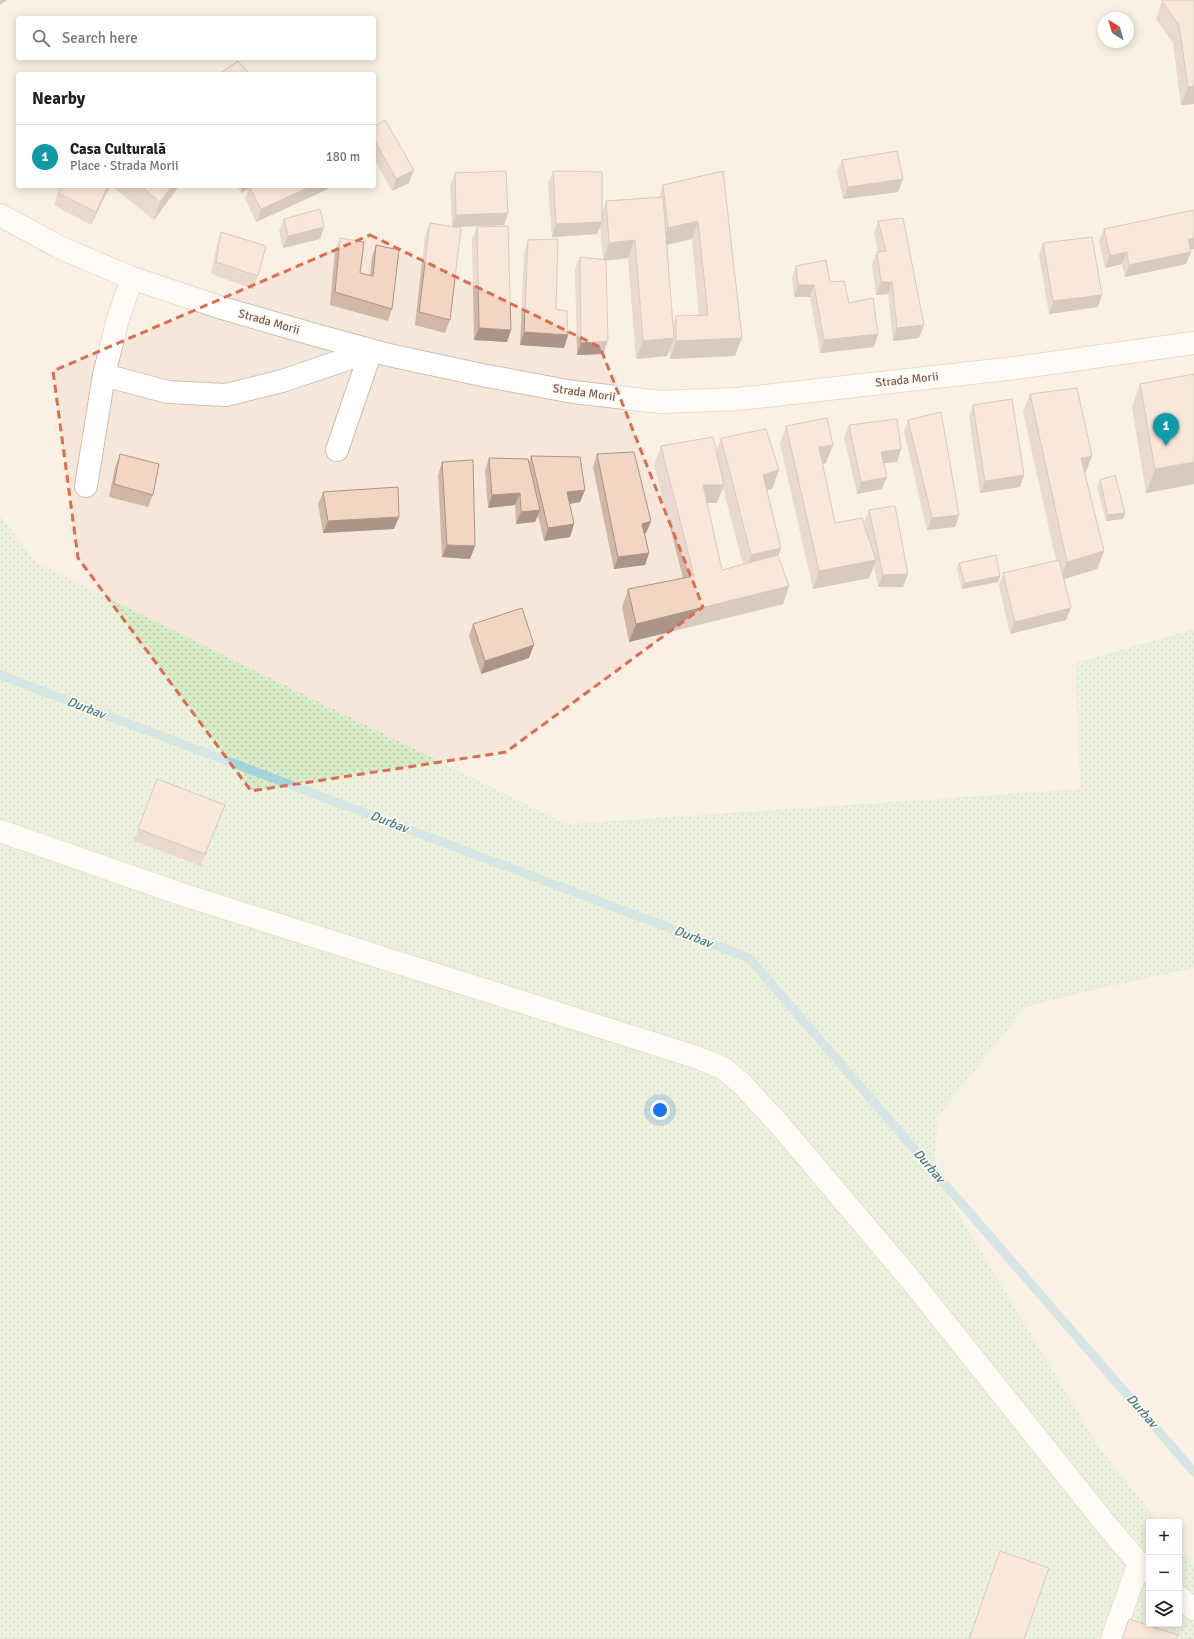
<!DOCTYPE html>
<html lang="en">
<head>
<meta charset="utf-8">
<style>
	body { margin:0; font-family:Signika,sans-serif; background:#f6f6f6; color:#202124 }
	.controls { position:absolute; right:12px; bottom:12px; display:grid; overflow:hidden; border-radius:4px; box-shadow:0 2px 10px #0003 }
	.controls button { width:36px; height:36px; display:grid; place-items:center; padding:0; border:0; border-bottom:1px solid #e0e0e0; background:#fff; color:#202124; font:20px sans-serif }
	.compass { position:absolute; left:1098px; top:12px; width:36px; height:36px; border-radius:50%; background:#fff; box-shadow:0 2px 10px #0003; rotate:323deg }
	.you { position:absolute; left:660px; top:1110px; width:14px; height:14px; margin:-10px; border:3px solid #fff; border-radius:50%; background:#1a73e8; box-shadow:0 0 0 6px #1a73e833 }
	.badge { display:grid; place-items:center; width:26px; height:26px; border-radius:50%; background:#0f766e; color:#fff; font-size:13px; font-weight:700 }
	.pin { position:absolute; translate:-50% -33px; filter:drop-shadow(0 1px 2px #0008) }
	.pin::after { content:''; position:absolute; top:21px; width:14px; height:12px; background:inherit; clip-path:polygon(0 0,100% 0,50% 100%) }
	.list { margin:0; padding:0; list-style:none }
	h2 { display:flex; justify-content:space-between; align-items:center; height:52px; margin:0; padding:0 16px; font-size:17px }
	h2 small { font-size:13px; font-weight:400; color:#757577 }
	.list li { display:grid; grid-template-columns:26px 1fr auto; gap:12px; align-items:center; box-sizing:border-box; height:64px; padding:0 16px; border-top:1px solid #e0e0e0 }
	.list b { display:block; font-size:15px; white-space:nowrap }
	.list p { margin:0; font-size:13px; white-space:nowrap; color:#757577 }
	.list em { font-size:13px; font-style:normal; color:#757577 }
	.icon { flex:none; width:22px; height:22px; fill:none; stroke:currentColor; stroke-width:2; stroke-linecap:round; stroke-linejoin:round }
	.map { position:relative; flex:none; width:1194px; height:1639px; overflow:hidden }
	.search { position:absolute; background:#fff; box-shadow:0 2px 10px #0003; left:16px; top:16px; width:360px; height:44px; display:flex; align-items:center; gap:10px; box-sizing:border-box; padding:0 14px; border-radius:4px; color:#757577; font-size:15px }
	.panel { position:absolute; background:#fff; box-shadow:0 2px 10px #0003; left:16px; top:72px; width:360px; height:116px; border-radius:4px }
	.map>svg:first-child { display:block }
	.residential { fill:#f5e8da; fill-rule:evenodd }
	.grass { fill:url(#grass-dots) }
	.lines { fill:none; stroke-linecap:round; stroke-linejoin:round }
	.stream { stroke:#a5d3da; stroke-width:9 }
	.minor-casing { stroke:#d1beb0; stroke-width:24 }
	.minor { stroke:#fff; stroke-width:22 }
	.wall { fill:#d1b7a8; fill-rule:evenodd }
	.shaded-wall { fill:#aa9588 }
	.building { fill:#f3d5c3; stroke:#aa9588 }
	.marked { fill:none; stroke:#dc6d51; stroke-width:3; stroke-dasharray:8 5; stroke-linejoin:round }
	.labels { text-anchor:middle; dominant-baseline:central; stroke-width:3.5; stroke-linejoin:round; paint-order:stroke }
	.street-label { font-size:12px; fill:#7a5c4d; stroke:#fffaf3 }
	.water-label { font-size:13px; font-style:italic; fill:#437c86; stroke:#fffaf3 }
</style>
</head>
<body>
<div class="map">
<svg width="1194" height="1639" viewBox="0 0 1194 1639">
	<defs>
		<pattern id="grass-dots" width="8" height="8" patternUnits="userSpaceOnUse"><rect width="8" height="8" fill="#d8ecc9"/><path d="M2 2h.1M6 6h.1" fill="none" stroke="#b4c2a5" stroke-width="1.8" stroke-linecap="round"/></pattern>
	</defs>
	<rect width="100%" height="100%" fill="#fdf6ec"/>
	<g class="residential">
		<path d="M0 0H1194V629L1075 663 1081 789 566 824 35 562 0 515ZM18 18H374V58H18ZM1104 18H1128V42H1104ZM18 74H374V186H18Z"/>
		<polygon points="1194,968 1194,1565 1179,1547 1179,1522 1159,1522 1100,1449 933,1171 939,1115 1026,1007 1098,989"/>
	</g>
	<polygon class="grass" points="0,515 36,562 566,824 1080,789 1075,663 1194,629 1194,968 1098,989 1026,1007 939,1115 933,1171 1100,1449 1159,1522 1149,1522 1149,1624 1179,1624 1179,1547 1194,1565 1194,1639 0,1639"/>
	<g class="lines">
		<polyline class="stream" points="0,675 749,958 1194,1472"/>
		<defs>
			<g id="minor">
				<polyline points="0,215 61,248 132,278 222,308 312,334 389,355 482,375 573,392 661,402 738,399 1015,368 1194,343"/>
				<polyline points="104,375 168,392 226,395 282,381 371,351"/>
				<polyline points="337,450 371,351"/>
				<polyline points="86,486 104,375 117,322 132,278"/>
				<polyline points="0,831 184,895 696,1057 723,1068 742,1084 779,1124 910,1279 1109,1528 1139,1563 1149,1572"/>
				<polyline points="1179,1597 1194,1609"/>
				<polyline points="1112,1639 1139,1563"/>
			</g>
		</defs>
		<use href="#minor" class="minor-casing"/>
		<use href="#minor" class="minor"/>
	</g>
	<g class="wall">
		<polygon points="1194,0 1194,104 1181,105 1173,43 1156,19 1162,1"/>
		<polygon points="374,127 409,183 392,191 374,159"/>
		<polygon points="842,160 898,192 843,199 837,172"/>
		<path d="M553 171 602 214 606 201 659 197 663 185 723 171 735 356 670 359V350L667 356 636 359 628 258 606 260 603 354 577 355 575 269 580 257 603 259 600 226 597 234 552 237 548 184ZM692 239 699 315 676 316 673 324 667 245Z"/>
		<polygon points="455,173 508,213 504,225 457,227 450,320 445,333 415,325 425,235 430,223 452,226 450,186"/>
		<polygon points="62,186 109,186 91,225 54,205 58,193"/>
		<polygon points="115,186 179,186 154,220 114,188"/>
		<polygon points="237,186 329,186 328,189 256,222 245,198 248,189 241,193"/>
		<polygon points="284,219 324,227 320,239 283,248 279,231"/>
		<polygon points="878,221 919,338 893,341 888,294 876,295 872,264 877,252 878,251 874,234"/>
		<polygon points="477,227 511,330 507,342 474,340 472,240"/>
		<polygon points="1104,229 1190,250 1186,264 1125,277 1122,264 1105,268 1099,241"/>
		<polygon points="221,232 258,276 253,289 211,274 217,244"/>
		<polygon points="340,238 360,273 370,275 372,257 376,245 392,309 388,321 330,305 335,250"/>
		<polygon points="528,240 556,309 568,335 564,348 520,345 524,253"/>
		<polygon points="1043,243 1098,307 1049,314 1039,255"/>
		<polygon points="796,266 830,282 878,334 874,347 820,353 810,297 794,297 792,278"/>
		<polygon points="1194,374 1194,484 1146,493 1132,407 1140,384"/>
		<polygon points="1030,394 1092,456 1085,474 1104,551 1097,569 1064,579 1066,620 1010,634 999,586 1003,573 1056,560 1023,412"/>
		<polygon points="973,405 1020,487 980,493 969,417"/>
		<polygon points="908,420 959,515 955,527 927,530 904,432"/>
		<polygon points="849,425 901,449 897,462 884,463 882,489 857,494 844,437"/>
		<polygon points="786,426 826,463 822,464 835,523 866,530 864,522 869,510 903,587 878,587 874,566 869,578 813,589 780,444"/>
		<path d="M721 438 779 470 772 489 767 490 781 548 778 556 789 586 783 604 629 642 622 607 628 589 683 578 654 465 661 446 716 452ZM723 488 743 565 722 570 707 503H717Z"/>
		<polygon points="120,454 153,495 148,507 109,497 115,467"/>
		<polygon points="597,454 651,521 646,533 645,534 649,553 645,565 614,569 593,467"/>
		<polygon points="531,456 585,490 580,502 569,504 574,524 570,537 544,541 538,516 535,522 516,524 515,505 488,508 485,471 489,458 529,462"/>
		<polygon points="442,462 475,546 470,559 442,557 438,475"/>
		<polygon points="1100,480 1125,513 1123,519 1106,521 1097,487"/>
		<polygon points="323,492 394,529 323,533 318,504"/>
		<polygon points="959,563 1000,576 998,582 962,589 957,569"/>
		<polygon points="473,624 529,658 481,674 469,636"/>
		<polygon points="157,779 225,805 201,866 134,841"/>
	</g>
	<g class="shaded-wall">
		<polygon points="0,0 7,0 0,5"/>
		<polygon points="1194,86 1194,104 1181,105 1188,87"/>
		<polygon points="414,170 409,183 392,191 396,179"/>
		<polygon points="903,179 898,192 843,199 848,187"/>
		<polygon points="108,186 109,186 108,190 91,225 96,212"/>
		<polygon points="172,186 179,186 154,220 160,202"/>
		<polygon points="243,186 249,186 248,189 241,193"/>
		<polygon points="312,186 329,186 328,189 256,222 261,209"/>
		<polygon points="508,213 504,225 452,227 456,215"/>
		<polygon points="698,221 692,239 661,246 668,228"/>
		<polygon points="602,222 597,234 552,237 556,224"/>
		<polygon points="324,227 320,239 283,248 288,236"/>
		<polygon points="1194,238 1194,249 1183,251 1188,239"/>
		<polygon points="635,240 628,258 603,261 609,243"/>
		<polygon points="1127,252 1122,264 1105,268 1110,256"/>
		<polygon points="1191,252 1186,264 1125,277 1129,265"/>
		<polygon points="881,282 892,282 888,294 876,295"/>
		<polygon points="798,285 814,285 810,297 794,297"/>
		<polygon points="1102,295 1098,307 1049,314 1053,301"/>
		<polygon points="924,325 919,338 893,341 897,328"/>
		<polygon points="479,328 511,330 507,342 474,340"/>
		<polygon points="524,332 568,335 564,348 520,345"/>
		<polygon points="878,334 874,347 820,353 824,340"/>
		<polygon points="674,338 667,356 636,359 643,341"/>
		<polygon points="742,338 735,356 670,359 676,341"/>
		<polygon points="608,341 603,354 577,355 581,343"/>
		<polygon points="833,445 826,463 812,466 819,447"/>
		<polygon points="901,449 897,462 877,464 881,452"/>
		<polygon points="1092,456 1085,474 1081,458"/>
		<polygon points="1194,462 1194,484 1146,493 1155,469"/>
		<polygon points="779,470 772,489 756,493 763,475"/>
		<polygon points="1024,475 1020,487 980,493 985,481"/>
		<polygon points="887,477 882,489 857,494 861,482"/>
		<polygon points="703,485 724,485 717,503 696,503"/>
		<polygon points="585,490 580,502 562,505 567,492"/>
		<polygon points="520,493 515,505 488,508 492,495"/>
		<polygon points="540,510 535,522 516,524 521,512"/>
		<polygon points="1125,513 1123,519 1106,521 1108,515"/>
		<polygon points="959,515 955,527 927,530 932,518"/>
		<polygon points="399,517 394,529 323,533 328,521"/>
		<polygon points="651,521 646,533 638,537 642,524"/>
		<polygon points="574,524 570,537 544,541 548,528"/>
		<polygon points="447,545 475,546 470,559 442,557"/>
		<polygon points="781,548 775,566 745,573 751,555"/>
		<polygon points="1104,551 1097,569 1061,580 1067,562"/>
		<polygon points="649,553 645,565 614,569 618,557"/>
		<polygon points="876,560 869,578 813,589 819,571"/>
		<polygon points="908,574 903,587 878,587 883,575"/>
		<polygon points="1000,576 998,582 962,589 965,583"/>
		<polygon points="789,586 783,604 629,642 636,624"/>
		<polygon points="1071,608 1066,620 1010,634 1015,622"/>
		<polygon points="534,645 529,658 481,674 485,661"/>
	</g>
	<g class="building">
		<polygon points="1163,0 1194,0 1194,86 1188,87 1179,25 1162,1"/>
		<polygon points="238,61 250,74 219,74"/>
		<polygon points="385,120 414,170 396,179 374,139 374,127"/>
		<polygon points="897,151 903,179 848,187 842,160"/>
		<polygon points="506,171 508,213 456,215 455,173"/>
		<polygon points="553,171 602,172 602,222 556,224"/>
		<polygon points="723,171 742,338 676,341 676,316 708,315 698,221 668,228 663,185"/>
		<polygon points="62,186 108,186 96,212 58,193"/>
		<polygon points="141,186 172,186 160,202"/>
		<polygon points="249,186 312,186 261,209"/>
		<polygon points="663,197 674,338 643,341 635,240 609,243 606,201"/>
		<polygon points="320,209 324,227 288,236 284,219"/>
		<polygon points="1194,210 1194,238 1188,239 1191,252 1129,265 1127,252 1110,256 1104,229"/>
		<polygon points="903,218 924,325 897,328 892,282 881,282 877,252 886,251 878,221"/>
		<polygon points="430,223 461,228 450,320 419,312"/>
		<polygon points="508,226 511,330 479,328 477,227"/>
		<polygon points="221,232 266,246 258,276 216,262"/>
		<polygon points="1092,237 1102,295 1053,301 1043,243"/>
		<polygon points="340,238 364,242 360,273 373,276 376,245 399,250 392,309 335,292"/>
		<polygon points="558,239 556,309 567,311 568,335 524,332 528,240"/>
		<polygon points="580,257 606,260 608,341 581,343"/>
		<polygon points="826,260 830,282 844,281 849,303 873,298 878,334 824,340 814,285 798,285 796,266"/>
		<polygon points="1194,374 1194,462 1155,469 1140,384"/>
		<polygon points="1077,388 1092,456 1081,458 1104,551 1067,562 1030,394"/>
		<polygon points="1012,399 1024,475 985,481 973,405"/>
		<polygon points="941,412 959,515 932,518 908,420"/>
		<polygon points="827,418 833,445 819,447 835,523 862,518 876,560 819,571 786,426"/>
		<polygon points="897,419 901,449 881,452 887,477 861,482 849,425"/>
		<polygon points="766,429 779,470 763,475 781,548 751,555 721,438"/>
		<polygon points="713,437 724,485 703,485 722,570 778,555 789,586 636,624 628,589 694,576 661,446"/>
		<polygon points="634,452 651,521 642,524 649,553 618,557 597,454"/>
		<polygon points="120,454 159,464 153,495 114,484"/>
		<polygon points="531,456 580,457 585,490 567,492 574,524 548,528"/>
		<polygon points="489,458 528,459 540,510 521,512 520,493 492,495"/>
		<polygon points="473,460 475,546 447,545 442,462"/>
		<polygon points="1115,475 1125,513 1108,515 1100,480"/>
		<polygon points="398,487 399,517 328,521 323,492"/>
		<polygon points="895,506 908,574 883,575 869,510"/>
		<polygon points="996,555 1000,576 965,583 959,563"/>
		<polygon points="1059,560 1071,608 1015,622 1003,573"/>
		<polygon points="522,608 534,645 485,661 473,624"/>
		<polygon points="157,779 225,805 205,854 138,829"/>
		<polygon points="1000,1551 1049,1568 1024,1639 969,1639"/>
		<polygon points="1129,1619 1178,1635 1177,1639 1122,1639"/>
	</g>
	<path d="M0 0H1194V1639H0ZM370 235 600 347 703 607 506 752 251 791 78 558 53 371Z" fill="#fdf6ec" fill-opacity=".55" fill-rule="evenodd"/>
	<path class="marked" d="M370 235 600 347 703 607 506 752 251 791 78 558 53 371Z"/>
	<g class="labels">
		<g class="street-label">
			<text transform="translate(269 322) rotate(16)">Strada Morii</text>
			<text transform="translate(907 380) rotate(-6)">Strada Morii</text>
			<text transform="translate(584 393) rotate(8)">Strada Morii</text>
		</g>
		<g class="water-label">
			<text transform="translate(86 708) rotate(21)">Durbav</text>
			<text transform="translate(389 822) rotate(21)">Durbav</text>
			<text transform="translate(693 937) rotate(21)">Durbav</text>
			<text transform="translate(929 1166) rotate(49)">Durbav</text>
			<text transform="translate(1142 1411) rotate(49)">Durbav</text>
		</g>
	</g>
</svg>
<div class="controls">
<button>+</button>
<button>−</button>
<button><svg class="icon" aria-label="layers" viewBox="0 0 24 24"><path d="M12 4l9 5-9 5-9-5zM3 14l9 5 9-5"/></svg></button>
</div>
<svg class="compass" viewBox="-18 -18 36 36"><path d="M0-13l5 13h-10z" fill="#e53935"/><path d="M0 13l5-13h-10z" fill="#757577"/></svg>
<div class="you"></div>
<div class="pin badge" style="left:1166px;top:446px;background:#0f9aa8">1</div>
<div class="search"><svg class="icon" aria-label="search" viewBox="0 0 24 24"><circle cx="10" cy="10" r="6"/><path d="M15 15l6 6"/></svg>Search here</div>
<section class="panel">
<h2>Nearby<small></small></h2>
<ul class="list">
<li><span class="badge" style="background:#0f9aa8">1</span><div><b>Casa Culturală</b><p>Place · Strada Morii</p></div><em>180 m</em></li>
</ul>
</section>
</div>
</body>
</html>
